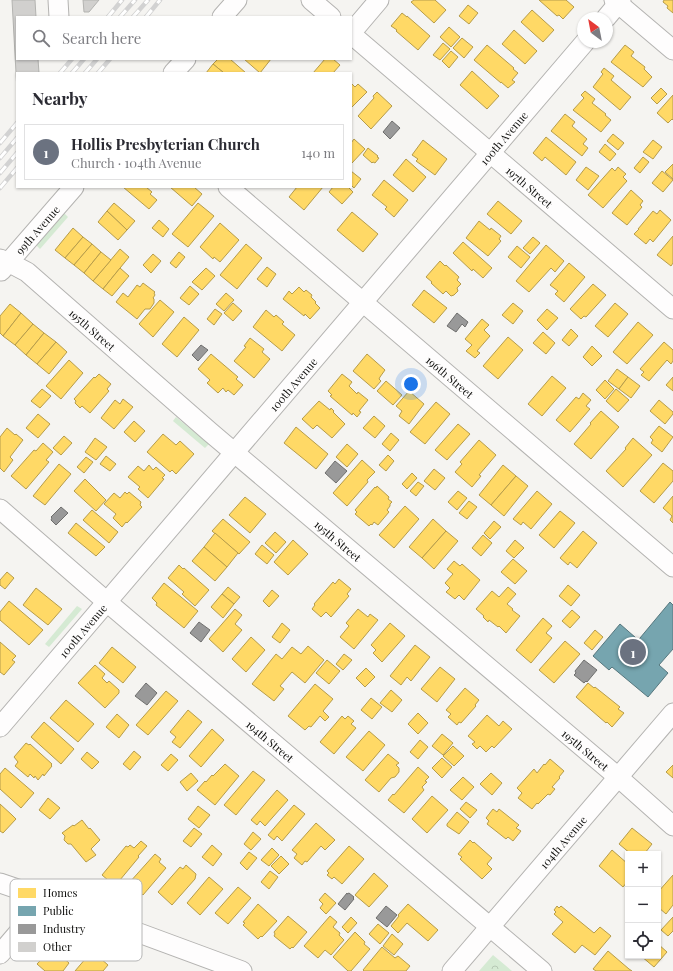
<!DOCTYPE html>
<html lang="en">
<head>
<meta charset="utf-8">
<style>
	body { margin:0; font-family:"Playfair Display",serif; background:#f2f2f3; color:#2b2b33 }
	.controls { position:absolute; right:12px; bottom:12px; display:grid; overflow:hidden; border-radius:0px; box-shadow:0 1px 3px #0004 }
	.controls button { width:36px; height:36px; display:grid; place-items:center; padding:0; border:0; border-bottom:1px solid #e1e1e2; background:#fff; color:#2b2b33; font:20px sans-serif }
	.compass { position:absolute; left:577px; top:12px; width:36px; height:36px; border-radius:50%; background:#fff; box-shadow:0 1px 3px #0004; rotate:328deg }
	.you { position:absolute; left:411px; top:384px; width:14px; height:14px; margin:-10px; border:3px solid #fff; border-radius:50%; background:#1a73e8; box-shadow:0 0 0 6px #1a73e833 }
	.badge { display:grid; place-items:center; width:26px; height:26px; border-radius:50%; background:#111827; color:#fff; font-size:13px; font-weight:700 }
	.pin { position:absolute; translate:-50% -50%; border:2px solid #fff; box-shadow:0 1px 4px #0006 }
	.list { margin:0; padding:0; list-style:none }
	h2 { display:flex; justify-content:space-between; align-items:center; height:52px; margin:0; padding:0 16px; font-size:17px }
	h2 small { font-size:13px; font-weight:400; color:#7c7c81 }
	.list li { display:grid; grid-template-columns:26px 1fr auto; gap:12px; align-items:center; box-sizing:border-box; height:56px; margin:0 8px 8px; padding:0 8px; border:1px solid #e1e1e2; border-radius:0px }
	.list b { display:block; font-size:15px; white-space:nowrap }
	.list p { margin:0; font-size:13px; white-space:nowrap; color:#7c7c81 }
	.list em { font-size:13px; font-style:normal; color:#7c7c81 }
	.icon { flex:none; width:22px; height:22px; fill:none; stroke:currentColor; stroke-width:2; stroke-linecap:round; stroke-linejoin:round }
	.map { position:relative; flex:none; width:673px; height:971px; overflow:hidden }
	.search { position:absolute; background:#fff; box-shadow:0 1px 3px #0004; left:16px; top:16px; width:336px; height:44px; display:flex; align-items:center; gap:10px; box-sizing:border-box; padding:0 14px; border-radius:0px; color:#7c7c81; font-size:15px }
	.panel { position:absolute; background:#fff; box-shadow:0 1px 3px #0004; left:16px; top:72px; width:336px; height:116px; border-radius:0px }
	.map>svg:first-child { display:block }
	.grass { fill:#d5ead3 }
	.forest { fill:url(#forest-crowns) }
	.homes { fill:#ffd966; stroke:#b69c4a }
	.public { fill:#76a5af; stroke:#56777e }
	.industry { fill:#999; stroke:#6f6f6e }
	.building { fill:#d1d0ce; stroke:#b3b3b0 }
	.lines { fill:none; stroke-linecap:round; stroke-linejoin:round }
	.minor-casing { stroke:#b4b3b1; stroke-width:21 }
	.minor { stroke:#fefdfd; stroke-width:19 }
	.rail-casing { stroke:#d2d2d2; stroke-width:4.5 }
	.rail { stroke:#fff; stroke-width:3; stroke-dasharray:9; stroke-linecap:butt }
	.labels { text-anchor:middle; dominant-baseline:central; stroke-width:4; stroke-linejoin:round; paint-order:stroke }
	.street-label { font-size:11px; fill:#0c0c0a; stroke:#fff }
	.key { fill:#fff; stroke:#b6b6b6; stroke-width:1 }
	.key-label { font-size:11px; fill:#0c0c0a }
</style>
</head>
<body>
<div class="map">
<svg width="673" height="971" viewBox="0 0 673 971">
	<defs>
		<pattern id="forest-crowns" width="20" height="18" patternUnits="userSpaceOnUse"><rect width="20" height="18" fill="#d5ead3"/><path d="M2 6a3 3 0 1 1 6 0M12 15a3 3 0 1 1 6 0" fill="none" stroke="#b6c8b4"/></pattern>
	</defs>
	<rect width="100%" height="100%" fill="#f5f4f1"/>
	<g class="grass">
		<polygon points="64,213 68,217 40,249 36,245"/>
		<polygon points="176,417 209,444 205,448 173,421"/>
		<polygon points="77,606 82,609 49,647 45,644"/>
	</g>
	<polygon class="forest" points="493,955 512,971 479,971"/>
	<g class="homes">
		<polygon points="414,0 435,0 446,10 434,23 411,2"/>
		<polygon points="539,0 566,0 574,7 563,19 559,15 557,16"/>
		<polygon points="664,0 673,0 673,13 667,8 668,6 663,2"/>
		<polygon points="468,5 478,13 469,24 459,16"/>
		<polygon points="532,10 554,30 543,42 521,22"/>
		<polygon points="402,13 407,17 407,16 430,36 418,50 396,31 397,30 391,26"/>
		<polygon points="449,27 460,37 451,47 440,37"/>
		<polygon points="514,30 537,51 525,64 502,44"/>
		<polygon points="462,38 473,47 464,58 453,48"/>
		<polygon points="443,43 450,49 440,60 433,55"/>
		<polygon points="487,45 514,68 513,69 518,73 512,80 515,82 508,88 501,82 501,83 474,60"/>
		<polygon points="625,45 634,52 631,56 645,67 644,69 652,77 643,87 611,62"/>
		<polygon points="451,51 458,57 449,68 442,61"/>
		<polygon points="218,59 230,59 246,73 224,73 213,64"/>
		<polygon points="244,59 271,59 260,73"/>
		<polygon points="325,59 333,59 340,65 333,73 313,73"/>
		<polygon points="213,64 224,73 206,73"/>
		<polygon points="604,68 614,76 611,80 631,97 620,110 593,87 603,74 601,72"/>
		<polygon points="472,71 499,96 487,109 460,85"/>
		<polygon points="351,83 355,87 358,84 367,92 351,108"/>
		<polygon points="661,88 667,94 657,104 651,98"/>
		<polygon points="585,91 595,99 592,103 606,114 605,115 611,120 601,132 573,110 584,98 581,95"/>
		<polygon points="377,92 392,106 371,129 358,116 374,98 373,96"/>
		<polygon points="673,95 673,120 672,119 668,123 657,113"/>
		<polygon points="565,114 575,122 572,126 587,139 583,144 588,148 582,156 551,131"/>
		<polygon points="613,134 624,143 618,150 607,141"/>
		<polygon points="546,137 576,162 566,175 545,157 542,161 533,153"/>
		<polygon points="354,139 365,149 352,163 351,162 351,143"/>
		<polygon points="423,140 447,159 435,175 416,161 418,159 412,155"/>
		<polygon points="653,140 662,147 653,159 643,152"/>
		<polygon points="605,144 616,154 610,161 599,152"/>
		<polygon points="368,148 378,156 377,157 379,158 375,163 373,162 372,163 363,155"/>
		<polygon points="643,157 649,162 640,173 634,168"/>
		<polygon points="406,159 426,177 413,192 393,175"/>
		<polygon points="673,164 673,179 665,172"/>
		<polygon points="586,167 599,176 588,190 576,180"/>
		<polygon points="618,167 626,174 623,177 627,181 603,208 588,195 612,168 615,171"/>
		<polygon points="351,171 361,179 354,188 351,185"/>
		<polygon points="662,171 673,180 663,192 652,183"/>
		<polygon points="384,180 408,200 394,217 385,209 387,207 372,195"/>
		<polygon points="123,187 146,187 152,192 150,194 157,200 149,209"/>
		<polygon points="170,187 194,187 202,194 192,206"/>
		<polygon points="297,187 323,187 304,210 289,197"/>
		<polygon points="333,187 348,187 353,192 342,204 329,192"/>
		<polygon points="631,190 643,201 640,205 642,207 627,225 612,213"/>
		<polygon points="498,201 522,221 511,234 487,214"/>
		<polygon points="114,203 135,221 127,230 107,211"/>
		<polygon points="198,203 214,216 188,247 172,234"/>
		<polygon points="660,210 671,220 653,242 650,239 646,244 634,234 639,229 638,229 653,211 657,214"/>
		<polygon points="107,211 127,230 118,240 98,222"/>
		<polygon points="352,212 378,234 363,252 337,230"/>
		<polygon points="159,220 169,229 163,237 152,228"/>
		<polygon points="479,221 490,230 491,228 501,236 499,239 501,241 488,256 466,238"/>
		<polygon points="220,223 239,240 220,262 214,257 213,259 200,247"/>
		<polygon points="73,228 83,237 65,258 55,250"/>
		<polygon points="673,236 673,263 671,266 657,255"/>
		<polygon points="83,237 92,244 74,265 65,258"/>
		<polygon points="533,237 540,243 530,254 523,248"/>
		<polygon points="463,242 492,268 483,278 473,269 472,271 453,253"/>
		<polygon points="92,244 101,252 84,273 74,265"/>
		<polygon points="246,244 262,258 237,289 220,275"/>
		<polygon points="546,245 564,261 555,272 551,268 529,292 516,281"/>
		<polygon points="517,246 530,257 521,268 508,257"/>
		<polygon points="120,249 129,257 103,289 93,281"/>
		<polygon points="101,252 111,260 93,281 84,273"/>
		<polygon points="179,252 185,257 176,268 170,263"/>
		<polygon points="153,254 161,261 151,273 143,265"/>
		<polygon points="440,261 445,266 446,265 459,277 457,280 461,284 457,288 458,291 454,295 451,296 446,291 443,294 431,283 432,282 426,277"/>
		<polygon points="569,263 585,277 564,302 555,294 558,291 550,285"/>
		<polygon points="267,267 276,274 267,287 257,279"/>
		<polygon points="120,268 129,276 112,296 103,289"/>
		<polygon points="206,268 215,276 202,290 192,282"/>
		<polygon points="143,283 155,292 154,293 155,295 153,298 154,299 154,303 150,309 145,309 137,319 116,302 123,293 128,297 137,285 140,287"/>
		<polygon points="593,284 606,295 586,317 584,316 581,319 570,309"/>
		<polygon points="190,286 199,294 189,305 180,298"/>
		<polygon points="299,287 304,292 306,290 312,295 311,297 316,302 315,303 320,308 310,319 305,314 304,316 283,299 289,291 292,294"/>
		<polygon points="424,290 447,308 434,323 412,305"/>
		<polygon points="226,293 234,300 224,311 216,304"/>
		<polygon points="160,300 174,312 153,337 139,324"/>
		<polygon points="233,303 242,311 233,321 224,313"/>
		<polygon points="513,303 523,311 513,324 502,315"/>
		<polygon points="615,303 628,314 608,337 595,326"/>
		<polygon points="10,304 21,313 3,336 0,333 0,316"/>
		<polygon points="215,309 222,314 214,325 207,319"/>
		<polygon points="547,309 558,318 547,330 537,320"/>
		<polygon points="266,310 274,317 276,315 284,322 282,324 295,335 282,351 253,327"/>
		<polygon points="21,313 33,324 15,345 3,336"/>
		<polygon points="184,317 199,330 177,357 162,344"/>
		<polygon points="482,319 489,325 484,330 490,336 477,351 480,353 475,358 466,351 472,345 465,339"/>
		<polygon points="638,322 653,335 627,364 613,352"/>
		<polygon points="33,324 44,333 26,355 15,345"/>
		<polygon points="571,329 578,336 569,346 562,340"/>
		<polygon points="543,332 555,343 546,354 533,343"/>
		<polygon points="44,333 56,342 37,364 26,355"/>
		<polygon points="508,337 523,350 498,379 483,366"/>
		<polygon points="250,338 264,349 262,352 270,359 254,378 234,361 246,347 244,346"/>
		<polygon points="56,342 67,352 49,374 37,364"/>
		<polygon points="664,342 673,350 673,361 671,364 667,360 649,381 641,375 644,372 640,369"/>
		<polygon points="592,346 602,356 592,366 583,357"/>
		<polygon points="211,354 238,377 236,379 243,385 234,395 228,390 226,392 223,388 218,393 207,383 210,380 198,369"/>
		<polygon points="367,354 385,370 380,377 379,379 381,381 374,389 353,371"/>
		<polygon points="69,360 83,373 61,399 46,386"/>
		<polygon points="617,369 628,377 619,389 608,381"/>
		<polygon points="99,374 111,384 107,389 109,391 90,413 82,406 80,408 75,403 76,401 74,399 94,377 95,378"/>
		<polygon points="342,374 352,382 349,386 357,394 358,392 368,400 359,411 361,412 357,417 353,413 352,415 330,396 332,395 328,391"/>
		<polygon points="552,376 566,388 542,416 528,404"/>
		<polygon points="628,377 640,386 631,398 619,389"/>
		<polygon points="673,377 673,391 666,385"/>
		<polygon points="605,380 614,389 605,399 596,390"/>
		<polygon points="386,381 402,395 393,405 377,391"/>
		<polygon points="42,389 51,396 40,408 31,401"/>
		<polygon points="616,389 629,400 618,412 606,401"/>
		<polygon points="409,391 424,404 409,424 399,416 402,411 396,406"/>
		<polygon points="583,393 591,400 586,406 590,409 570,432 556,420 576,397 579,399"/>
		<polygon points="123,399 133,407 114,429 101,418 115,400 120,404"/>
		<polygon points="659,400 673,412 673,414 665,424 650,411"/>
		<polygon points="319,401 330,410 331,408 334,411 333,412 345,424 332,438 317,425 313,429 302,419"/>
		<polygon points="436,402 450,414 425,444 410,432"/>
		<polygon points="601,411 619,427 591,459 574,444 591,424 590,423"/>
		<polygon points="38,414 50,424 38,438 26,428"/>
		<polygon points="374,416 385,426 375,438 363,428"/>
		<polygon points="134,421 145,431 135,442 124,432"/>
		<polygon points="458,424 470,434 447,460 435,450"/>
		<polygon points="659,426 673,437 662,452 651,443 653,440 650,437"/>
		<polygon points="296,427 328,454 316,469 284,443"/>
		<polygon points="7,428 15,435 16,434 23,440 10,457 13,460 4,472 0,468 0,437"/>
		<polygon points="391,433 399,440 390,451 382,444"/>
		<polygon points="163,434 176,445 180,441 194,454 176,474 172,470 170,472 147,452"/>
		<polygon points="64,436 72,443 61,455 53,448"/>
		<polygon points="95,438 107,447 96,460 85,452"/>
		<polygon points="633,438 652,455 623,487 606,471 626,449 625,448"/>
		<polygon points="479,440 496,455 479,475 481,476 472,487 455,472 462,464 460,462"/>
		<polygon points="43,443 53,452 46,460 49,462 26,489 11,476 34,450 36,451"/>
		<polygon points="347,444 358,454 347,467 336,457"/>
		<polygon points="388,455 394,461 386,471 379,465"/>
		<polygon points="106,456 116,464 110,471 100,464"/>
		<polygon points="86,457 93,462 84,473 77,467"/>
		<polygon points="362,460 375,472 367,480 368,482 347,506 333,493"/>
		<polygon points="663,463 673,471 673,481 654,503 640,491"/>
		<polygon points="59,464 71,474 45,505 33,496"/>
		<polygon points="149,465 153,470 156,467 165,475 162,478 164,479 148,498 138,489 140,487 128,477 138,466 144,471"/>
		<polygon points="503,465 516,476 491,505 479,495"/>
		<polygon points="434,469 445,478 435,490 424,481"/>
		<polygon points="412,473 417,478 407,489 402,484"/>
		<polygon points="516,476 528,486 504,516 491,505"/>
		<polygon points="85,479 106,500 96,511 74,491"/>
		<polygon points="418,482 424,486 416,496 410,491"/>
		<polygon points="377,486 389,497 388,499 392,502 390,504 390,506 387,510 389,512 378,525 374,522 372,525 371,524 369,526 355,514 357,512 355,510 375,487 376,488"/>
		<polygon points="458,491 467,498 457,510 448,502"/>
		<polygon points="537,491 552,504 531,529 523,522 521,525 513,519"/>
		<polygon points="125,492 127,494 129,492 141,502 140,505 142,507 127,523 126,522 122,527 113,518 116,514 104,504 114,493 120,498"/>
		<polygon points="673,496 673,523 670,520 672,516 663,508"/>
		<polygon points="245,497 266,514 250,533 229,515"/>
		<polygon points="469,501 477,507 467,519 459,513"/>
		<polygon points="405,506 419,519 394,548 379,535"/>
		<polygon points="92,510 118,532 109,543 83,520"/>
		<polygon points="560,511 575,523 554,548 539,535"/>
		<polygon points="223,519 250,542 239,554 212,531"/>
		<polygon points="433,519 446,531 422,558 409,547"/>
		<polygon points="494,521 501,527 490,539 484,533"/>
		<polygon points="76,523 105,547 96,556 68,533"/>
		<polygon points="446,531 458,541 434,569 422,558"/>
		<polygon points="583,531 597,543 577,568 570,562 568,565 560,558"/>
		<polygon points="275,532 286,542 276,553 265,543"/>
		<polygon points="215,533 238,553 227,567 204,547"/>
		<polygon points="483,535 492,543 481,556 472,548"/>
		<polygon points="293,540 308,554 288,575 274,562"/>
		<polygon points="515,540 524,548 514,558 506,551"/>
		<polygon points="262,545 274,555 267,564 255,554"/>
		<polygon points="204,547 227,567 215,581 192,561"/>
		<polygon points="513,559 527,571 515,584 501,572"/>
		<polygon points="454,561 460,566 462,564 480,580 464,600 459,595 455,599 446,592 450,588 445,583 453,574 447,569"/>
		<polygon points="179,565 183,569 184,568 209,590 195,606 182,594 184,592 168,578"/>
		<polygon points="7,572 14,578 5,589 0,585 0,580"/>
		<polygon points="339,579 351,589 347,594 349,596 331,617 326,612 321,617 312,609 315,605 314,604 333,582 335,584"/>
		<polygon points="164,583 198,611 184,628 156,605 157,603 152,598"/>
		<polygon points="568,585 580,595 571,606 559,596"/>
		<polygon points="228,587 240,597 234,604 222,594"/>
		<polygon points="508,587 516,594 507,604 513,609 512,610 520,616 506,633 499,626 498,627 489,620 488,622 483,617 484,616 476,609 492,591 499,597"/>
		<polygon points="36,588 62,609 48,625 23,605"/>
		<polygon points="272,590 279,596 269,607 263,601"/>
		<polygon points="222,594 234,604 223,618 211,607"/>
		<polygon points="9,601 43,630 29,645 0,620 0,612"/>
		<polygon points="235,609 242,615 235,624 242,630 223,652 209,639"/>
		<polygon points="358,609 368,617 370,614 378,620 354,649 340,637 349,626 346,623"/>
		<polygon points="572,610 580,617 570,628 562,621"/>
		<polygon points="543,618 552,626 546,633 552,638 531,663 516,650"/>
		<polygon points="282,623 290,630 280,643 272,637"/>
		<polygon points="390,623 405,636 382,662 373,653 376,650 371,645"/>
		<polygon points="595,630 603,637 592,650 584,643"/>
		<polygon points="251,637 265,650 246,672 232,659"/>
		<polygon points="565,641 580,654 554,683 539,670"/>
		<polygon points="0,642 16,656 12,660 15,662 4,675 0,672"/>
		<polygon points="415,645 430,657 411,681 407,677 401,685 390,676"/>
		<polygon points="308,646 324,660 305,683 292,672 280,686 284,689 274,701 252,684 276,654 282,659 292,647 301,654"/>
		<polygon points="112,647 136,667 123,683 99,663"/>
		<polygon points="344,654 352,660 343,670 336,664"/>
		<polygon points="327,660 340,671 329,684 316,673"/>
		<polygon points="95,665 105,674 102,678 107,683 109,681 119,690 119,693 105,708 78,683"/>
		<polygon points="440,667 455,679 437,702 421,689"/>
		<polygon points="366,668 375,677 365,687 356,678"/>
		<polygon points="588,683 594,688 595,687 620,707 618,709 624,713 612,727 607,722 606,723 576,697"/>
		<polygon points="315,684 333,699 323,711 329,717 325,721 320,716 311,727 309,726 305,730 288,716"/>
		<polygon points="465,688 479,700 475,705 476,706 461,723 459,722 457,725 448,717 451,714 446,710"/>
		<polygon points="391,690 402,700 392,712 380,703"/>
		<polygon points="166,691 178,701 148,735 136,725"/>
		<polygon points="371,698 382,707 372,719 361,710"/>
		<polygon points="66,700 94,724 78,742 50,718"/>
		<polygon points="188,710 202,722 180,748 172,742 176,737 170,732"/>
		<polygon points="418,713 428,723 418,734 408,724"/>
		<polygon points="117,714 129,725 119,738 106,727"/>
		<polygon points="487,715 499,726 503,721 512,729 494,748 492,746 486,752 480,746 477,749 472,744 475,742 468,736"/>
		<polygon points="342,716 345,719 348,716 354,721 351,724 356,728 334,754 320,742"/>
		<polygon points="44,722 74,749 61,764 31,737"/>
		<polygon points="212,729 224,740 201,767 189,756"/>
		<polygon points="369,731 385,745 363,771 346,757"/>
		<polygon points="442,734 453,743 443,755 432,746"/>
		<polygon points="420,740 428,747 418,759 410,752"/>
		<polygon points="26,743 29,745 30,744 52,764 51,765 52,766 44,776 43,774 38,780 35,776 34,778 30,774 28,777 15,766 18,762 14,757"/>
		<polygon points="453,746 464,756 454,766 443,756"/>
		<polygon points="134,751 141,757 130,770 123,764"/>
		<polygon points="87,752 99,762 92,769 81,759"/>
		<polygon points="171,754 178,760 168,771 161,765"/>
		<polygon points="388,754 399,763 396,765 399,768 399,772 395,777 391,778 379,792 365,780"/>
		<polygon points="442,758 452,767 442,778 432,768"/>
		<polygon points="550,759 564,771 559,777 560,778 552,787 555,789 550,795 548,794 538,804 537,803 532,809 518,798 522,793 517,788 534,769 537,773 544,764 545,765"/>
		<polygon points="225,764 239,776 215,805 197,790 205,781 206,782 212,775 213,776"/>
		<polygon points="673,765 673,778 666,772"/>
		<polygon points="418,767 429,777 425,781 427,782 422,787 424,790 404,813 388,800 393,794 394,795"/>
		<polygon points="5,768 34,793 21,808 0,789 0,774"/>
		<polygon points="253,771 265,780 236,815 224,805"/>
		<polygon points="191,773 198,781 187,791 180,782"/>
		<polygon points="491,773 502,783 492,795 480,784"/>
		<polygon points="463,777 474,787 462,800 450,790"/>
		<polygon points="277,790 288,800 265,826 260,821 257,825 251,820"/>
		<polygon points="432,796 448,810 427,833 412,819"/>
		<polygon points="48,798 60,808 50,819 39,810"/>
		<polygon points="466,802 477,810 470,818 460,809"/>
		<polygon points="0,804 12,815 16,819 3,833 0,831"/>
		<polygon points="294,805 305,814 282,841 277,836 274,840 268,835"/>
		<polygon points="198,806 210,815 199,828 188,819"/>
		<polygon points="493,809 497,812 499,809 519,825 516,828 521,831 513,841 508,837 506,839 487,824 489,821 486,818"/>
		<polygon points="457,812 469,822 459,834 447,826 447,824"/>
		<polygon points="82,820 89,829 90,828 100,840 91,849 96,855 86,862 71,844 68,844 64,840 65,836 62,833 73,825 74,826"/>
		<polygon points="316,823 335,840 325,850 321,846 307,862 305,861 302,865 294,858 297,854 292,850"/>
		<polygon points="194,828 202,834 191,847 183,841"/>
		<polygon points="632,828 652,844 645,853 646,854 631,854 619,844"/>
		<polygon points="253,832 261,839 251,850 244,844"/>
		<polygon points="470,840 473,843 474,842 492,858 487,864 492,869 482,879 460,859 462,857 458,854"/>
		<polygon points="141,841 147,846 138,856 139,857 115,886 102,875 126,846 128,847 130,845 134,848"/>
		<polygon points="212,845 222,854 213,866 202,857"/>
		<polygon points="349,846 364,859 342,884 334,877 332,879 327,875 329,873 327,871"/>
		<polygon points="272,848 279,855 269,866 261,860"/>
		<polygon points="612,850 628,864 628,872 625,875 628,878 628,881 623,887 599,866"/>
		<polygon points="249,852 257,858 247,870 240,863"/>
		<polygon points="155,854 161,859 159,862 166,868 143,895 129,883"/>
		<polygon points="281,856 289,864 279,874 271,866"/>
		<polygon points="186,865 196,874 195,879 172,905 158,892 180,867 183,869"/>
		<polygon points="270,871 278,877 269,889 261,882"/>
		<polygon points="374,873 388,886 369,907 355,895"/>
		<polygon points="673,875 673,905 666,914 658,907 658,892"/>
		<polygon points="209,877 223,889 200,915 187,903"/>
		<polygon points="238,887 251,898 228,924 215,913"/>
		<polygon points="325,893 336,903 326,914 320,908 323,904 319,900"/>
		<polygon points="258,904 277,921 262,937 261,936 258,939 243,925 245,923 243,922"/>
		<polygon points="408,904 438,930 428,941 407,923 398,933 391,926 399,916 398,915"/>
		<polygon points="557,906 559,908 561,906 594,933 600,927 611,936 595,955 582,945 575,953 552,934 563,922 554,914 556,912 554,910"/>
		<polygon points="288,916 307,932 293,948 292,947 290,949 274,936 275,934 274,932"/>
		<polygon points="330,916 337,922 333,927 340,933 339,935 344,940 331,955 325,950 318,958 304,946"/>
		<polygon points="351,917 357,923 348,933 342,927"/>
		<polygon points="673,917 673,931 668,936 661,930"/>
		<polygon points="378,924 389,933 380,944 369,934"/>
		<polygon points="355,932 365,942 364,944 370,949 351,971 348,971 333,957"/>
		<polygon points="392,934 403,944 394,955 383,946"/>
		<polygon points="658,944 667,952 654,967 641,956 658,956"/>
		<polygon points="382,947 395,958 398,956 410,966 406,971 364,971 363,970"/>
		<polygon points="52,948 69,963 63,971 45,971 37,964"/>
		<polygon points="92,951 108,965 103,971 75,971"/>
		<polygon points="608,951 629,969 632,971 596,971 593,969"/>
	</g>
	<polygon class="public" points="670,602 673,605 673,649 659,665 668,673 648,697 612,667 609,670 593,656 620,624 636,638 633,642 635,644"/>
	<g class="industry">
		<polygon points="392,121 400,128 390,139 383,132"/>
		<polygon points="457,313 468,322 465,327 462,324 456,332 447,326"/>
		<polygon points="201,345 208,350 198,361 192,355"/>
		<polygon points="335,461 347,471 336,483 325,473"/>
		<polygon points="61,507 68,513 56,525 51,520 52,518 51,517"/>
		<polygon points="199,622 210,630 201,642 190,633"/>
		<polygon points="584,660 597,670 587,682 586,681 584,683 574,675 576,673 575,671"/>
		<polygon points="146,683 157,693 147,705 135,696"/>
		<polygon points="347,893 347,894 349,893 354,897 353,898 354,899 345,910 338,904"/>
		<polygon points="386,906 397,915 387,927 376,918"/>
	</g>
	<g class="building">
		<polygon points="12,0 35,0 36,17 17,17 17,59 38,59 39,73 17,73 17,91"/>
		<polygon points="83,0 99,0 89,12 84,12"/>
	</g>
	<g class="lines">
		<defs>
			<g id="minor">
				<polyline points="58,0 59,17"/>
				<polyline points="311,0 331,17"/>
				<polyline points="614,0 673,50"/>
				<polyline points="222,17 237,0"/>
				<polyline points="606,18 621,0"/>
				<polyline points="351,33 379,0"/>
				<path id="s1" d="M351 34 673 309"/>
				<polyline points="173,73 186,59"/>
				<path id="s2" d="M228 187 673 567"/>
				<path id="s3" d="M0 259 8 262 27 272 210 432 618 777 673 826"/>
				<path id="s4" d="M1 271 74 187"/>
				<path id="s5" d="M0 509 107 602 542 971"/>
				<path id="s6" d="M0 727 585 42"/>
				<polyline points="0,883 47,899 242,971"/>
				<polyline points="0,954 47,899"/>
				<path id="s7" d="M452 971 673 713"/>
			</g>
		</defs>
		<use href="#minor" class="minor-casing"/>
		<use href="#minor" class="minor"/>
		<defs>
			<g id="rail">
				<polyline points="108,17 122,0"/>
				<polyline points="120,17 135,0"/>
				<polyline points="133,17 148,0"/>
				<polyline points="146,17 160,0"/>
				<polyline points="60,73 72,59"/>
				<polyline points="72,73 84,59"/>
				<polyline points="85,73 97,59"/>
				<polyline points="98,73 110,59"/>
				<polyline points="0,143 17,123"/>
				<polyline points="0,158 17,138"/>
				<polyline points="0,173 17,153"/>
				<polyline points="0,188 17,168"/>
			</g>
		</defs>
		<use href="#rail" class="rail-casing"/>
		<use href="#rail" class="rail"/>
	</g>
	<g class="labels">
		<g class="street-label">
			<text stroke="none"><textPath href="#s6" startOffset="775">100th Avenue</textPath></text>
			<text stroke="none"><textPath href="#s1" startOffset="235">197th Street</textPath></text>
			<text stroke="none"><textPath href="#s4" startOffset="55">99th Avenue</textPath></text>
			<text stroke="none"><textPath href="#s3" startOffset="117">195th Street</textPath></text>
			<text stroke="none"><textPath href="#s2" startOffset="292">196th Street</textPath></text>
			<text stroke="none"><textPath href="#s6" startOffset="451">100th Avenue</textPath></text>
			<text stroke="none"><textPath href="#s3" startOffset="441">195th Street</textPath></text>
			<text stroke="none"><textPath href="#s6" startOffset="127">100th Avenue</textPath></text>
			<text stroke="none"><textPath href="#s5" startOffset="356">194th Street</textPath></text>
			<text stroke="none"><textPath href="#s3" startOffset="765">195th Street</textPath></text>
			<text stroke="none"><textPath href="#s7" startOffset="170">104th Avenue</textPath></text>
		</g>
	</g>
	<rect x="10" y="879" width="132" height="82" rx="6" class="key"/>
	<rect x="18" y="888" width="18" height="10" fill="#ffd966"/>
	<rect x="18" y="906" width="18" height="10" fill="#76a5af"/>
	<rect x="18" y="924" width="18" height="10" fill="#999"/>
	<rect x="18" y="942" width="18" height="10" fill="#d1d0ce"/>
	<g class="key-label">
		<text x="43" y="897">Homes</text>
		<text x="43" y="915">Public</text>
		<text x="43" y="933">Industry</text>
		<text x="43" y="951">Other</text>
	</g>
</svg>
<div class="controls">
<button>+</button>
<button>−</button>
<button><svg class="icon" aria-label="locate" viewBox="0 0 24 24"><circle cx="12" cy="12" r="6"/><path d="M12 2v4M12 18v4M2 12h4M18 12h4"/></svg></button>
</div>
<svg class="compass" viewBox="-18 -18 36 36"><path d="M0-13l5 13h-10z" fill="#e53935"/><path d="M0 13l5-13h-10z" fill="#7c7c81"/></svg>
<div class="you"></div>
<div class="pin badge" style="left:633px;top:652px;background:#6b7280">1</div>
<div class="search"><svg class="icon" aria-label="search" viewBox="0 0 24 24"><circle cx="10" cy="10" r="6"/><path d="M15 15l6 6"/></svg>Search here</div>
<section class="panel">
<h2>Nearby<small></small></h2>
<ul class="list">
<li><span class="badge" style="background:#6b7280">1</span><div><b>Hollis Presbyterian Church</b><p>Church · 104th Avenue</p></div><em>140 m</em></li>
</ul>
</section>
</div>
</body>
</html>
